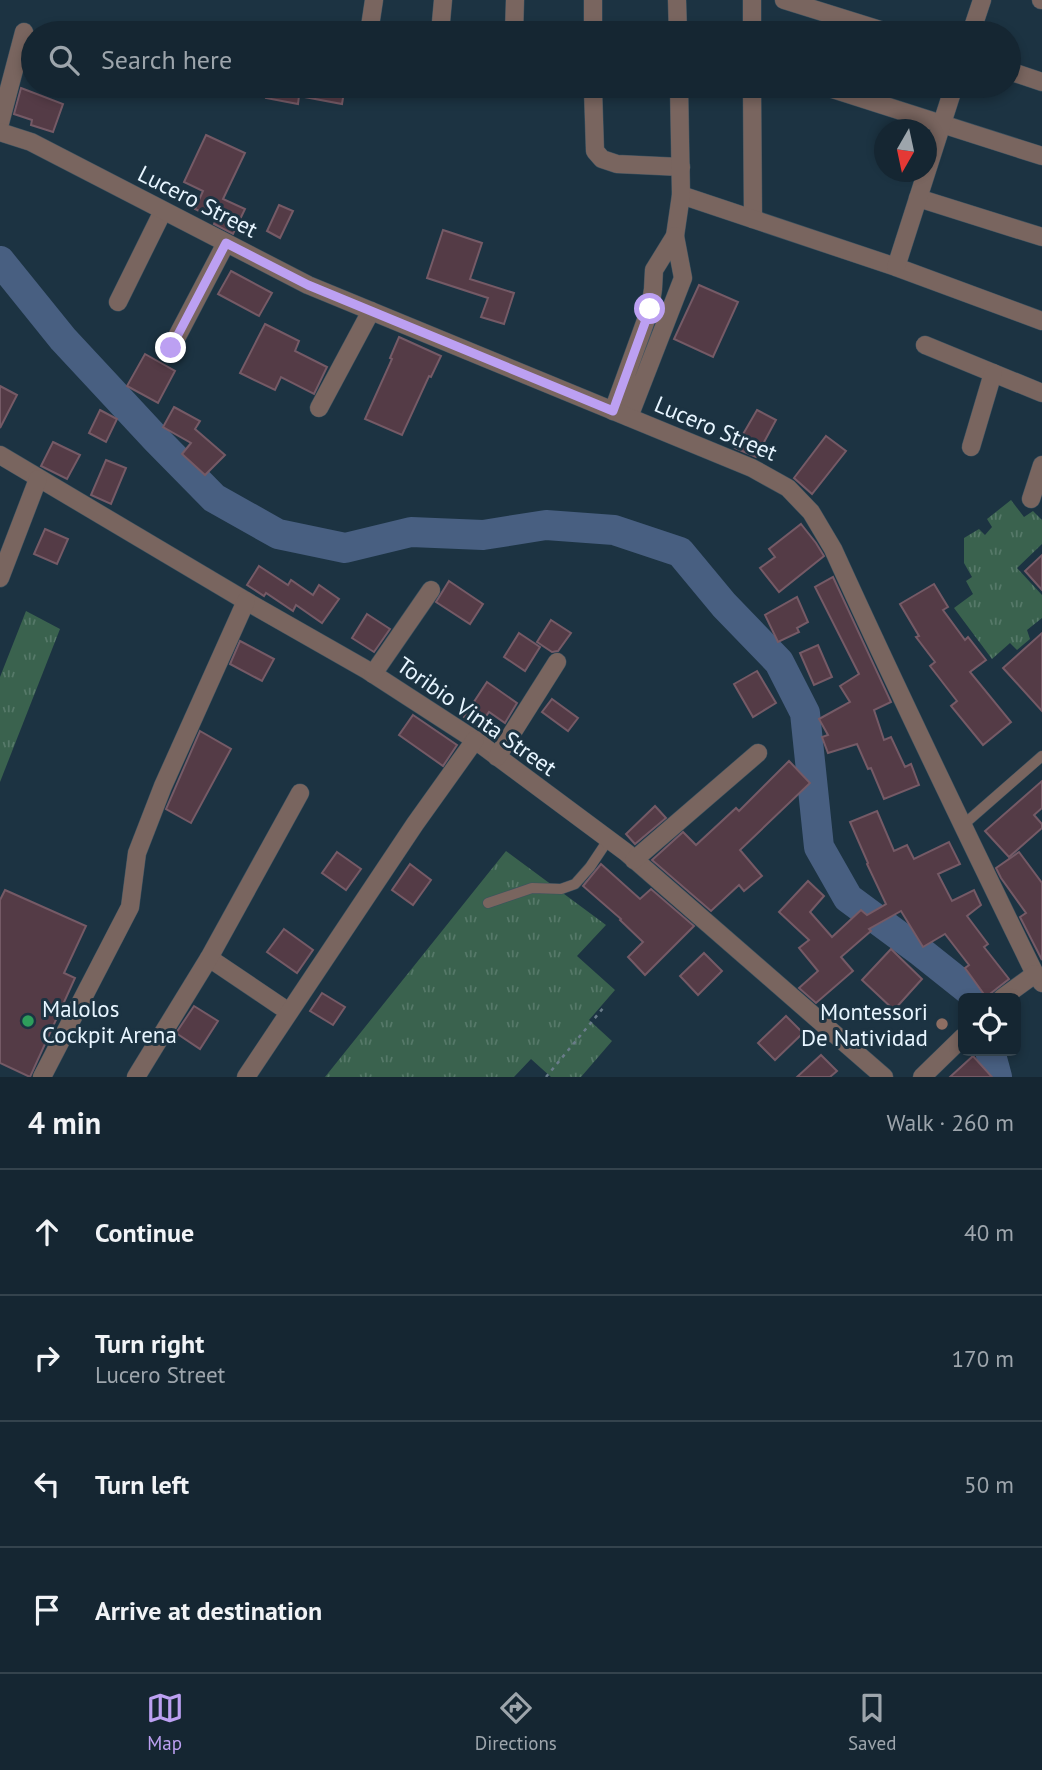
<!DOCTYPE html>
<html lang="en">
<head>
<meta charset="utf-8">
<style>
	body { margin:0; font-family:"PT Sans",sans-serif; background:#22323e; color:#f1f3f6 }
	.controls { position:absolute; right:21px; bottom:21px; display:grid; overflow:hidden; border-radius:10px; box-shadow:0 4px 10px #0003 }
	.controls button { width:63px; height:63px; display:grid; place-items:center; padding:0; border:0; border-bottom:2px solid #34434d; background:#152632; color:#f1f3f6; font:35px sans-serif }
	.compass { position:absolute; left:874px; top:119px; width:63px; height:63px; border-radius:50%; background:#152632; box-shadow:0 4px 10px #0003; rotate:189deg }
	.stop { position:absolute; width:21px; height:21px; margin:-16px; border:5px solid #bca0f2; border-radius:50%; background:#fff }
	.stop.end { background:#bca0f2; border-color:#fff; box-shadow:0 2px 7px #0008 }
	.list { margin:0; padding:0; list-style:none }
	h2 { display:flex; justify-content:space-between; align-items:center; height:91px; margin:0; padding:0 28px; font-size:30px }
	h2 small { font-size:23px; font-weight:400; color:#9da5ac }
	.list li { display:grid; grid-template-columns:46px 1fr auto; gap:21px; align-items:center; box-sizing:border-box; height:126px; padding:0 28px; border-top:2px solid #34434d }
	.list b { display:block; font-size:26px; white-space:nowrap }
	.list p { margin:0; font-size:23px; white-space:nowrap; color:#9da5ac }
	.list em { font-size:23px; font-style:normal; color:#9da5ac }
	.icon { flex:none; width:38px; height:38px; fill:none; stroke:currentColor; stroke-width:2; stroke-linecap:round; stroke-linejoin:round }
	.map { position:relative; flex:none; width:1042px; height:1077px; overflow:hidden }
	.search { position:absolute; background:#152632; box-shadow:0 4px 10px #0003; left:21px; right:21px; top:21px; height:77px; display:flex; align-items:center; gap:18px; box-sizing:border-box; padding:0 24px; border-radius:38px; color:#9da5ac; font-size:26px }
	.sheet { height:595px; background:#152632 }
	nav { display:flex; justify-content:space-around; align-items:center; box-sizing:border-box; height:98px; border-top:2px solid #34434d; background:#152632; font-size:19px; color:#9da5ac }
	nav a { display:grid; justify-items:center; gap:4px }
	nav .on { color:#bca0f2 }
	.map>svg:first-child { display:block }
	.grass { fill:url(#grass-tufts) }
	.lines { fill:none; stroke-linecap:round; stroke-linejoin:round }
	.river { stroke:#485f81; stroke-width:30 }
	.building { fill:#543b46; stroke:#755a66; stroke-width:2 }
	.service-casing { stroke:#3c5260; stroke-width:11 }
	.minor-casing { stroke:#3c5260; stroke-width:19 }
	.tertiary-casing { stroke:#3c5260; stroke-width:19 }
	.path { stroke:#697c89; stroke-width:2.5; stroke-dasharray:3.5 5; stroke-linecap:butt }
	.service { stroke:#79655f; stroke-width:10 }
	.minor { stroke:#79655f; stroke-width:18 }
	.tertiary { stroke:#79655f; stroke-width:18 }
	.route { stroke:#bca0f2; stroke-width:9 }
	.leisure-dot { fill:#2e9e5b; stroke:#1c3342; stroke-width:2.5 }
	.education-dot { fill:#8d6e63; stroke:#1c3342; stroke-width:2.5 }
	.labels { text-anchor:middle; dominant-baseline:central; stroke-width:6; stroke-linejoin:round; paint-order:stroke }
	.street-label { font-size:23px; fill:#e7f5ff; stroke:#1c3342 }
	.poi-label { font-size:23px; fill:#e7f5ff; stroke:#1c3342; text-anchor:start }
</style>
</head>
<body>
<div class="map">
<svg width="1042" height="1077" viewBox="0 0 1042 1077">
	<defs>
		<pattern id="grass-tufts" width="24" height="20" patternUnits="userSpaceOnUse" patternTransform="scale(1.75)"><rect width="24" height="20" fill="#3a624e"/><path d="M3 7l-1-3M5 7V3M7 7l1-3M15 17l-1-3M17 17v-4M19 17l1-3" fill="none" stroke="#567969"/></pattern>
	</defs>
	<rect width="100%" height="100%" fill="#1c3342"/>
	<g class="grass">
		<polygon points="1011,500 1024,517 1033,511 1042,520 1042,544 1017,568 1042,595 1042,618 1027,630 1030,639 1017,650 1010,643 992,659 954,608 973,594 966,581 972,577 964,563 964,538 979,529 985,535 992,527 987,519"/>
		<polygon points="26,611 60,629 0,782 0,677"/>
		<polygon points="506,851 606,925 577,956 615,990 589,1020 612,1041 581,1077 551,1077 531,1059 514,1077 325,1077"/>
	</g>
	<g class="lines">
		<g class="river">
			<polyline points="0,261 63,339 157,440 214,498 278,534 345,548 411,532 483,535 546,525 614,530 680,552 724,605 779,662 805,713 819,847 848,898 921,952 975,995 975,998"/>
			<polyline points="990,1051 997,1077"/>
		</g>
	</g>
	<g class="building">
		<polygon points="268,86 345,86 342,104 299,96 298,104 266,98"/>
		<polygon points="21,88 63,104 53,132 31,125 32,120 14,114"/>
		<polygon points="206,135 245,153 223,199 245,209 233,234 214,224 216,219 195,209 203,191 184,182"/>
		<polygon points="279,205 293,211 280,238 267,231"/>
		<polygon points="443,230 482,243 470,279 514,293 504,324 481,317 488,298 427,278"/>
		<polygon points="231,271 272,293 259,316 218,294"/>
		<polygon points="699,285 738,302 713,357 674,339"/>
		<polygon points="265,324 299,341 295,351 327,367 314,394 281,377 275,390 240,373"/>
		<polygon points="399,337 441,356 431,377 429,376 402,435 365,419 392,359 390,358"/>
		<polygon points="145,354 175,371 158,403 127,386"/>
		<polygon points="0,386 17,395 0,428"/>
		<polygon points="174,407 200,421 195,429 225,455 205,475 182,454 191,443 163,427"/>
		<polygon points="100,410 117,419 106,442 89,433"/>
		<polygon points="757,410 776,420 756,457 735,448"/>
		<polygon points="826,436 846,451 812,494 794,478"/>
		<polygon points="53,442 80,455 67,479 41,466"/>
		<polygon points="106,460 126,468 111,504 91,495"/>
		<polygon points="801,524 816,543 824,556 779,592 760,568 775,557 769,549"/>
		<polygon points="45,529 68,539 57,564 34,554"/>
		<polygon points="1042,555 1042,590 1025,571"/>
		<polygon points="259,566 288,585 291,580 313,595 319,585 339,599 322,623 296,605 293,611 266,593 264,596 247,585"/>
		<polygon points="833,577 891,702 874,710 884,740 891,737 905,767 911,764 919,785 884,799 871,768 868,769 857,744 828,753 822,737 828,735 819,719 850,702 840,686 859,674 815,587"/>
		<polygon points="449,581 483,604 470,624 436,602"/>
		<polygon points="934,584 948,607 943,610 965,640 968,637 986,660 970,672 1011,722 983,745 951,706 957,701 930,666 935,662 916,637 919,636 900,604"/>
		<polygon points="797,597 808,622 797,628 799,632 778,642 765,615"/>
		<polygon points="367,614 390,629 374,652 352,638"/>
		<polygon points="551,620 571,633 558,651 552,652 537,642"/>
		<polygon points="519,633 540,647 525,671 504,657"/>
		<polygon points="1042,633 1042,711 1003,668"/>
		<polygon points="240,641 274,659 262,681 230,664"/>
		<polygon points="818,645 832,677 814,685 800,653"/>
		<polygon points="757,671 776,703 753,717 734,684"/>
		<polygon points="487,682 517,703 505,723 489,712 478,728 464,717"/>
		<polygon points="552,699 578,718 568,731 542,712"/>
		<polygon points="413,715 457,745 443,766 399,735"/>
		<polygon points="200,731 231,749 191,823 166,809"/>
		<polygon points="789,761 810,783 740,850 762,876 744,891 739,885 711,911 652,860 683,832 696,845 736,808 739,811"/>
		<polygon points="1042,781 1042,808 1034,815 1042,824 1042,828 1009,857 985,831"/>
		<polygon points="655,806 666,818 635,844 626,834"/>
		<polygon points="877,811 894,851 907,845 914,859 949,842 960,864 938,874 952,901 974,890 981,905 967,916 988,944 984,947 1009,979 986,997 965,968 969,965 945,934 923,947 901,911 869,929 871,931 841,957 853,971 816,1003 799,988 818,971 799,948 809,940 779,912 808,881 824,896 810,912 832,937 861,910 867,915 886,904 867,864 868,863 850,822"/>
		<polygon points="337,852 361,869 346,890 322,873"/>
		<polygon points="1019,852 1042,883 1042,960 1020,917 1026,913 1001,878 996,868"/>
		<polygon points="410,864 431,880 413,905 392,890"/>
		<polygon points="601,864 640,899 651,889 694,926 645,975 628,957 643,942 620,920 621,919 583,886"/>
		<polygon points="5,890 86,926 64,973 75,978 30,1077 0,1063 0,900"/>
		<polygon points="284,929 313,950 297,973 267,952"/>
		<polygon points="891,949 922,979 894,1010 862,980"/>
		<polygon points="704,953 722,971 698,995 680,976"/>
		<polygon points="322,993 345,1007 333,1025 310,1011"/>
		<polygon points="194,1006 218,1021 200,1049 176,1033"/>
		<polygon points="786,1016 803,1033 775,1060 758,1043"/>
		<polygon points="821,1055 837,1071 830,1077 797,1077"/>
		<polygon points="973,1056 992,1077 950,1077"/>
	</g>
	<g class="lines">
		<defs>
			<g id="service">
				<polyline points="962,826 1042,756"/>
				<polyline points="488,903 532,888 561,889 575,884 590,867 608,840"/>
			</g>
			<g id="minor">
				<polyline points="593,0 593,33"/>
				<polyline points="677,0 678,33"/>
				<polyline points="752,0 752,33"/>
				<polyline points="784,0 890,33"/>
				<polyline points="1041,0 1042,0"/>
				<polyline points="369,33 374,0"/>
				<polyline points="440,33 443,0"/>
				<polyline points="514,33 515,0"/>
				<polyline points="971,33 982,0"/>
				<polyline points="1009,71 1042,82"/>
				<polyline points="542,86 593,89 595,151 602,159 617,164 681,167"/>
				<polyline points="752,86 753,219"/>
				<polyline points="823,86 1042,156"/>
				<polyline points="0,123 24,32"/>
				<polyline points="681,195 896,267 1042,321"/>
				<polyline points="918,198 1042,237"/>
				<polyline points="675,236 681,195 679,86"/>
				<polyline points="896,267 954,86"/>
				<polyline points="118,302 163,211"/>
				<polyline points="925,345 1042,393"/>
				<polyline points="171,348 226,243"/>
				<polyline points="319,408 371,311"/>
				<polyline points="613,411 650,309 653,289 654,270 675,236 683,278 629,417"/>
				<polyline points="971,447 993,373"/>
				<polyline points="0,455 246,601 367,670 475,740 627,853 884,1077"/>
				<polyline points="1031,499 1042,465"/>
				<polyline points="0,578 38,479"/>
				<polyline points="373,674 431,590"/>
				<polyline points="497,757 557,662"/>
				<polyline points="634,860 758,753"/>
				<polyline points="209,958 289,1012"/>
				<polyline points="42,1077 130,907 137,853 163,786 246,601"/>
				<polyline points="136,1077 209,958 300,793"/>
				<polyline points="246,1077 415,824 475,740"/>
			</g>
			<g id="tertiary">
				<path d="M0 132 31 142 308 285 752 468 788 488 811 512 833 549C898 692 966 833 1035 974L1042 983"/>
				<polyline points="1002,998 1035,974"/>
				<polyline points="922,1077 963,1037"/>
			</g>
		</defs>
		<use href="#service" class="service-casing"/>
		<use href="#minor" class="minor-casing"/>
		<use href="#tertiary" class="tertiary-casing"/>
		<polyline class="path" points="546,1077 604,1007"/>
		<use href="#service" class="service"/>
		<use href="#minor" class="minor"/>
		<use href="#tertiary" class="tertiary"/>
	</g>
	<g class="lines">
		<polyline class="route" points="171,348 226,243 308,285 613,411 650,309"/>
	</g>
	<circle class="leisure-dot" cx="28" cy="1021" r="7"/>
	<circle class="education-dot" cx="942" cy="1024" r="7"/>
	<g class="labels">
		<g class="street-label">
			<text transform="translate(198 201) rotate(27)">Lucero Street</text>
			<text transform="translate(716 428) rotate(23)">Lucero Street</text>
			<text transform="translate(477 716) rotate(35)">Toribio Vinta Street</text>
		</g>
		<g class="poi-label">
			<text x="42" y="1008">Malolos<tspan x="42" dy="26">Cockpit Arena</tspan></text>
			<text x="928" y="1011" text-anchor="end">Montessori<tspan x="928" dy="26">De Natividad</tspan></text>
		</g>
	</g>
</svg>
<div class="controls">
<button><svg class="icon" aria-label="locate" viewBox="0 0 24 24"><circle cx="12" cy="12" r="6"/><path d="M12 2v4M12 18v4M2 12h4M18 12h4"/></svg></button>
</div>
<svg class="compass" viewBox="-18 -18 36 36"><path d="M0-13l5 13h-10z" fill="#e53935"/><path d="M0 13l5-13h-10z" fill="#9da5ac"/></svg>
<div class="stop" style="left:650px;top:309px"></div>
<div class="stop end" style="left:171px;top:348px"></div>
<div class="search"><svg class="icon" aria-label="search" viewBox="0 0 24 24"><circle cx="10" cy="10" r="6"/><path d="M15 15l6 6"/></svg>Search here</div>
</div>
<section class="sheet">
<h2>4 min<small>Walk · 260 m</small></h2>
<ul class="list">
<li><svg class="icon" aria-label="ahead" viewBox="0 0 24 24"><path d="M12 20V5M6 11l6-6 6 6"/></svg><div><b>Continue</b></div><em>40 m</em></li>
<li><svg class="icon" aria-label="right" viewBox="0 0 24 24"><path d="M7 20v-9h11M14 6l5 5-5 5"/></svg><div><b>Turn right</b><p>Lucero Street</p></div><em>170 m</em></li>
<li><svg class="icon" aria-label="left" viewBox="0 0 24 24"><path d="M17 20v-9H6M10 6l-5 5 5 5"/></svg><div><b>Turn left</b></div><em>50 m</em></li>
<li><svg class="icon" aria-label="arrive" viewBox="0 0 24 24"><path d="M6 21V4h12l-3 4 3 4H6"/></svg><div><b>Arrive at destination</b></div></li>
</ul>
</section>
<nav>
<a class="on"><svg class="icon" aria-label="map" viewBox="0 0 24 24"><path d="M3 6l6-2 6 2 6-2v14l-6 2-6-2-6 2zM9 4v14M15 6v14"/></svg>Map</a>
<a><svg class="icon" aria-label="directions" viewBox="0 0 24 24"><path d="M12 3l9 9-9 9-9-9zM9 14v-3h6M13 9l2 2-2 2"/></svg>Directions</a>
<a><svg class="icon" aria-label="saved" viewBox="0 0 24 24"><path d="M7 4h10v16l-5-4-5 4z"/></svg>Saved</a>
</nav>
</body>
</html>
